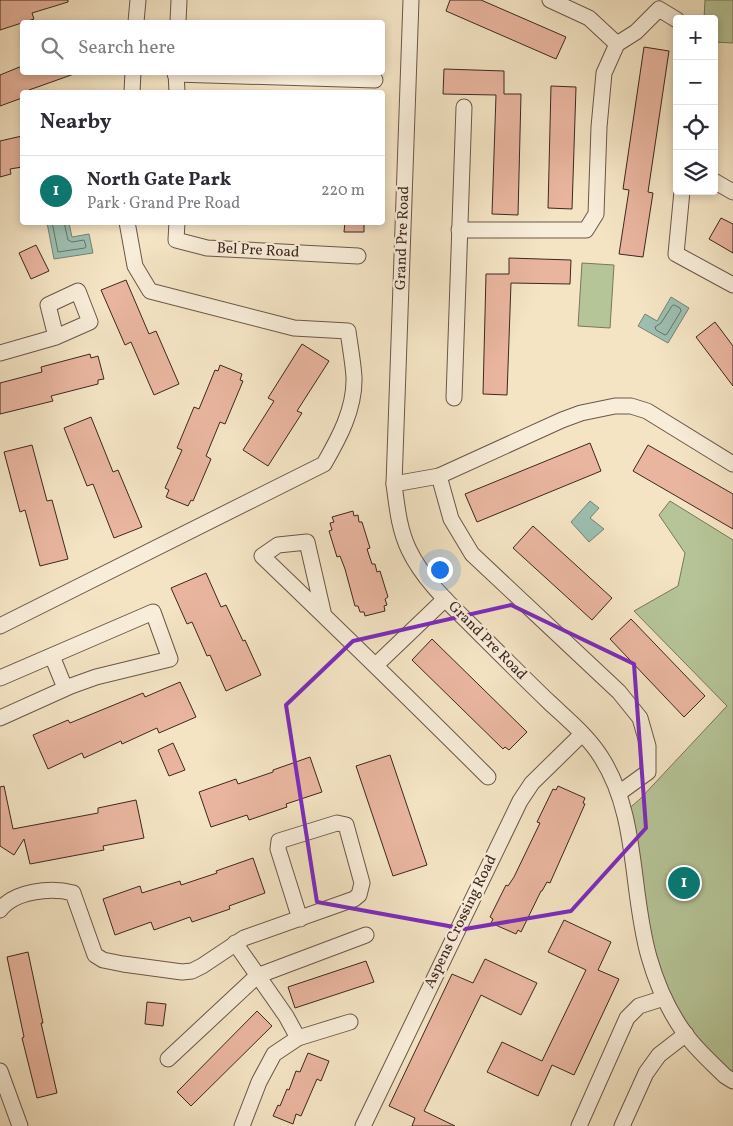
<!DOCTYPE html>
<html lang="en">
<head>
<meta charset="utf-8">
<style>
	body { margin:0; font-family:Vollkorn,serif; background:#f2f2f3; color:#2b2b33 }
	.controls { position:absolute; right:15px; top:15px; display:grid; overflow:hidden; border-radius:5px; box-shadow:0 2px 8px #0003 }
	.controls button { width:45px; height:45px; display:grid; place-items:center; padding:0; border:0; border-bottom:1px solid #e1e1e2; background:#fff; color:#2b2b33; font:25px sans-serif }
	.you { position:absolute; left:439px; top:569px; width:18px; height:18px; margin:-12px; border:4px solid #fff; border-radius:50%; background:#1a73e8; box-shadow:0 0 0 8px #1a73e833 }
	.badge { display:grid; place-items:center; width:32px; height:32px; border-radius:50%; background:#0f766e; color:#fff; font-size:16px; font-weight:700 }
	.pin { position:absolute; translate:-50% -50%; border:2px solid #fff; box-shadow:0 1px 5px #0006 }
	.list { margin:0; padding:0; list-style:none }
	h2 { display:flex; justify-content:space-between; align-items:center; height:65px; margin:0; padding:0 20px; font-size:21px }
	h2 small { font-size:16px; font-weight:400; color:#7c7c81 }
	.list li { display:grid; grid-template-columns:32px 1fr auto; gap:15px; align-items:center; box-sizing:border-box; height:70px; padding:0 20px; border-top:1px solid #e1e1e2 }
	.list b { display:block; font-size:19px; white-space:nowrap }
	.list p { margin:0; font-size:16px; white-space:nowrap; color:#7c7c81 }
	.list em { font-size:16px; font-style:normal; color:#7c7c81 }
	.icon { flex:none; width:28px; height:28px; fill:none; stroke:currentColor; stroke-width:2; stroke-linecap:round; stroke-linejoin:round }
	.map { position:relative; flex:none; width:733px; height:1126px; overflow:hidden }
	.search { position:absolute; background:#fff; box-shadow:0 2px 8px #0003; left:20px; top:20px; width:365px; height:55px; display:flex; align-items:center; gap:12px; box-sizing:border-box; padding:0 18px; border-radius:5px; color:#7c7c81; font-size:19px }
	.panel { position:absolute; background:#fff; box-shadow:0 2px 8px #0003; left:20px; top:90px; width:365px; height:135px; border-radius:5px }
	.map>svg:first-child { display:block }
	.green { fill:#b6c598; stroke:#7a765c }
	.water { fill:#9cbfb0; stroke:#768276 }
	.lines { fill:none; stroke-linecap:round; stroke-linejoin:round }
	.shore { stroke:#6c7368; stroke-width:1 }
	.building { fill:#e9b59f; stroke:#3d2720 }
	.minor-casing { stroke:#6b5649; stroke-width:17 }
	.minor { stroke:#f8edd9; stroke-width:15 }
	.marked { fill:none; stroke:#7b2cbf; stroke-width:4; stroke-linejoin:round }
	.labels { text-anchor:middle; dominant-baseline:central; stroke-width:4.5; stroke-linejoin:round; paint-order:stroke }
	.street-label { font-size:15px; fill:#3d2720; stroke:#f8edd9 }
</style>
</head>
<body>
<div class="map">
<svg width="733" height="1126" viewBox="0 0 733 1126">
	<rect width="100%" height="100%" fill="#f4e4c4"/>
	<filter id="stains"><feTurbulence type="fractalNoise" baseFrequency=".004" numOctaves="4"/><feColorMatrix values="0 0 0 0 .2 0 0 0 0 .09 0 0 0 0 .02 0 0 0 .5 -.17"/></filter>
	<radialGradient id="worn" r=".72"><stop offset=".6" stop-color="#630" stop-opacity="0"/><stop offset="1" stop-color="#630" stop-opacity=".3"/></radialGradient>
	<g class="green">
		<polygon points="705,0 733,0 733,43 714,42 714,19 704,19"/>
		<polygon points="582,263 614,265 610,328 578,326"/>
		<polygon points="670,501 733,540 733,1081 664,998 625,812 640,799 727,706 634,611 678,586 685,553 659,515"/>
	</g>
	<g class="water">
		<polygon points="47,223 69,223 72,237 89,234 93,253 54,259"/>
		<polygon points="671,297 689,308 668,343 638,326 645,314 657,321"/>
		<polygon points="590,501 599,508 590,518 604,529 589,542 571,522"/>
	</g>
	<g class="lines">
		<g class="shore">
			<polyline points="52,222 58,252 85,248 86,246 84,240 72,242 68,240 64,222"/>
			<polygon points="674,305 680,308 681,311 667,334 665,335 656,330 655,327 661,323 672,306"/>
		</g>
	</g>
	<g class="building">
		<polygon points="0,0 68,0 68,2 32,13 34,19 0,30"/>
		<polygon points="450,0 481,0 566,37 556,59 446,11"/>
		<polygon points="644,47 669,51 648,192 653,193 643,257 619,254 629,190 623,189"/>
		<polygon points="22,66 22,72 74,74 29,90 30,92 22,92 22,98 0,106 0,75"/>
		<polygon points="444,69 504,71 504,94 521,94 518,215 492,214 496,95 443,94"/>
		<polygon points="551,86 576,87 572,209 548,208"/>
		<polygon points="22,136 22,167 10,169 11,174 0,177 0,141"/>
		<polygon points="721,218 733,224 733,253 709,239"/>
		<polygon points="345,222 364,222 364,232 344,232"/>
		<polygon points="36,245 49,271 31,279 19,253"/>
		<polygon points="509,258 571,260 570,284 511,283 507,395 483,394 486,274 509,274"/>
		<polygon points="126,280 149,334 156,331 179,384 154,395 131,342 125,345 101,290"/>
		<polygon points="715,322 733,346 733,386 696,337"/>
		<polygon points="302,344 329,361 297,411 302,413 268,466 243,450 274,401 268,398"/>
		<polygon points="90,354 91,358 98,356 104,379 98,380 98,384 51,396 53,401 0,414 0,383 42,372 41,367"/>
		<polygon points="220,365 242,374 240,380 243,381 225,424 220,422 206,456 211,459 193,501 191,500 188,506 166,497 169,490 165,488 182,450 177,448 194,407 199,409 215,370 218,371"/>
		<polygon points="91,417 113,472 118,470 142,527 114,538 93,484 87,486 64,428"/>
		<polygon points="590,443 601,471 477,522 465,494"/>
		<polygon points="32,445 47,501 52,500 68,559 40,566 25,510 20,512 4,452"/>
		<polygon points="648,445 733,494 733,529 633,471"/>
		<polygon points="353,511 354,516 358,515 359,522 362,522 370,548 367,549 372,564 375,564 377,572 380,571 388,597 385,599 387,605 384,606 385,611 365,616 364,612 360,612 358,606 355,606 345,569 340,556 337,557 329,531 332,530 330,523 334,522 332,517"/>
		<polygon points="533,526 612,598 592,620 513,548"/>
		<polygon points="206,573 221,607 226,605 243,641 245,640 261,675 226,691 210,655 207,656 192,622 187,624 171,588"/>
		<polygon points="631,619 705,696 684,717 610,639"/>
		<polygon points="432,639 527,732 509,750 505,747 503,749 412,660"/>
		<polygon points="180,682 196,717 159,733 157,728 122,744 121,741 84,758 82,753 48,769 33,735 68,720 70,723 143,693 145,697"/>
		<polygon points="173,743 185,770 169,776 158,750"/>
		<polygon points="390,755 427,865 393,876 356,766"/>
		<polygon points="310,757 322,792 286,804 287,807 249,820 247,815 211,827 199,792 236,779 238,784 273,772 273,770"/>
		<polygon points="4,786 13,829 98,813 98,808 136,800 144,838 103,846 104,850 30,864 24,839 14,855 0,846 0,787"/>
		<polygon points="558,786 585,798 583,803 585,804 550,883 547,882 542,891 541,891 521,932 518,930 516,934 491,923 493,919 490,917 506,885 508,886 514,877 540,823 537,822 553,789 556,790"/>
		<polygon points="253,858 265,893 229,906 230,909 192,922 190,917 154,930 151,922 115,935 103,899 140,886 142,893 180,881 181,885 217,873 216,871"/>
		<polygon points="564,920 611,942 598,970 619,979 574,1075 552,1065 538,1096 487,1072 502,1042 542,1061 586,970 548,952"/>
		<polygon points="28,952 43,1023 41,1023 57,1093 37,1098 22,1038 24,1037 7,957"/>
		<polygon points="485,959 537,983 521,1015 481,995 424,1111 455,1126 412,1126 415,1118 389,1106 452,974 473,983"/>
		<polygon points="366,961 374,982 295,1008 288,987"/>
		<polygon points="147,1002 166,1004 163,1026 145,1024"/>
		<polygon points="257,1011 272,1026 191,1106 177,1092"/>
		<polygon points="308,1053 329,1061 321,1081 317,1079 301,1116 296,1114 293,1124 273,1116 278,1105 280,1106 287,1089 289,1090 296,1071 300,1072"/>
	</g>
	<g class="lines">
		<defs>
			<g id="minor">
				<path d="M411 0 394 484C397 507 399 529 409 550 424 581 450 604 474 628 499 653 524 678 549 702 567 719 588 736 601 757 639 816 630 891 649 957 657 985 669 1012 686 1035 697 1050 712 1063 725 1076L733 1081"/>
				<polyline points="550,0 589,18 617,44"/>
				<polyline points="136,22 138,0"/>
				<polyline points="178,22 179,0"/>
				<polyline points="176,72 177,92"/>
				<polyline points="175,74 375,80"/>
				<polyline points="132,92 133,72"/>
				<polyline points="714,181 733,192"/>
				<polyline points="682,191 676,254 733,285"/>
				<polyline points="177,222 176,240 207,248 358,256"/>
				<polyline points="459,230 586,230 596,214 599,127 604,73 617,44 636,32 659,9 677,20"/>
				<polyline points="0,353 56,337 90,322 78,291 48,305 56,337"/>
				<polyline points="454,398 464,107"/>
				<polyline points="439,476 451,519 472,554 619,692 640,718 648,746 648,772 619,793"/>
				<polyline points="394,484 439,476 562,420 581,413 615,406 631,406 647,411 733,464"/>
				<path d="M324 616 307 542 278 545 262 556C338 629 413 702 488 777"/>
				<path d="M0 626 324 464C339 438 355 409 354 377 353 362 350 346 348 331L294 328 150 291 135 266 127 222"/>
				<polyline points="52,656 65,688"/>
				<polyline points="376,665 445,599"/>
				<polyline points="0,678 153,612 170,659 96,677 71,686 0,718"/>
				<path d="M0 910C14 891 51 887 73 893L95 955 103 960 123 964 182 972 192 971 202 966 244 938 354 899 359 895 362 883 346 825 337 823 279 841 278 849 300 919"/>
				<polyline points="235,943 286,1016 298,1038"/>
				<polyline points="168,1059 257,976 366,935"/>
				<polyline points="0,1071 20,1126"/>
				<polyline points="242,1126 259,1082 274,1054 298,1038 350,1022"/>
				<polyline points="363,1126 520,801 532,783 582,734"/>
				<polyline points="579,1126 627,1018 639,1006 664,998"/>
				<polyline points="622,1126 646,1073 659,1055 686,1034"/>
			</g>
		</defs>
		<use href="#minor" class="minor-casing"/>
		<use href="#minor" class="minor"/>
	</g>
	<path class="marked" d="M511 605 634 664 646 828 571 911 465 929 317 902 286 705 353 641Z"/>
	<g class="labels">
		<g class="street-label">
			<text transform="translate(403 238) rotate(-88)">Grand Pre Road</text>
			<text transform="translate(258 251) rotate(3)">Bel Pre Road</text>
			<text transform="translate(487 641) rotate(45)">Grand Pre Road</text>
			<text transform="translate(461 922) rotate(-64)">Aspens Crossing Road</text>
		</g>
	</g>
	<rect width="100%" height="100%" filter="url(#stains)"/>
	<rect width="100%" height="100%" fill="url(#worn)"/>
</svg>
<div class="controls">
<button>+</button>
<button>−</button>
<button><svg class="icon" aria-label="locate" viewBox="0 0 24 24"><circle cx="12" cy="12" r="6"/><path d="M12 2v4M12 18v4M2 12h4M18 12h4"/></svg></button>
<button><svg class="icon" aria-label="layers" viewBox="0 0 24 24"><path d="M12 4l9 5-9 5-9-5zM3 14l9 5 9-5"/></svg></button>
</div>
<div class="you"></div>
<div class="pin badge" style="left:684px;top:883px">1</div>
<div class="search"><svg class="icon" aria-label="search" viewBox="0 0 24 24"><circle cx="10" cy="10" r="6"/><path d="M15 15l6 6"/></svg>Search here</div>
<section class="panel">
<h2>Nearby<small></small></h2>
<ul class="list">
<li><span class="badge">1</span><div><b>North Gate Park</b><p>Park · Grand Pre Road</p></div><em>220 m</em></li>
</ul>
</section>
</div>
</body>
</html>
